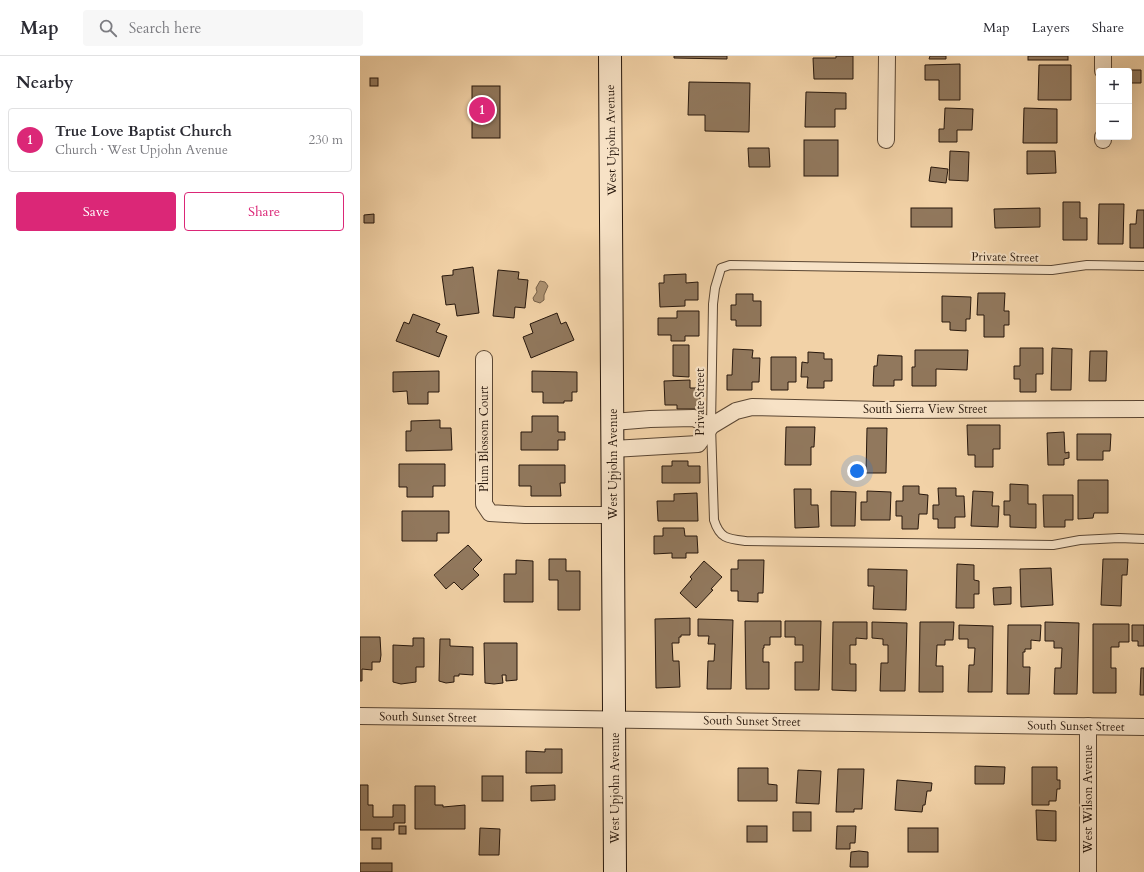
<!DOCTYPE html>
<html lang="en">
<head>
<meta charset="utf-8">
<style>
	body { margin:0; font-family:Cardo,serif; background:#f7f7f7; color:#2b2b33 }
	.controls { position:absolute; right:12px; top:12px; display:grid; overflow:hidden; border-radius:4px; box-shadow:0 4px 16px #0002 }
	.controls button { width:36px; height:36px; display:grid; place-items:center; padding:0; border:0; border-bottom:1px solid #e1e1e2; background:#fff; color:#2b2b33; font:20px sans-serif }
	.you { position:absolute; left:497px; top:415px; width:14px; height:14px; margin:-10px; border:3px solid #fff; border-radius:50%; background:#1a73e8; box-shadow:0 0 0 6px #1a73e833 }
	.badge { display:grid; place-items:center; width:26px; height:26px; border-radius:50%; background:#db2777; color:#fff; font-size:13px; font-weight:700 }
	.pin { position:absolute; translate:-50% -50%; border:2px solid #fff; box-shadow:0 1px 4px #0006 }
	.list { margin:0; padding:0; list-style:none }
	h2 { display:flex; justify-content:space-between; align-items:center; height:52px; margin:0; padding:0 16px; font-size:17px }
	h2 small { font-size:13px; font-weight:400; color:#7c7c81 }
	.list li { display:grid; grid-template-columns:26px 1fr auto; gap:12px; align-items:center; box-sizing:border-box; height:64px; margin:0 8px 8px; padding:0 8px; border:1px solid #e1e1e2; border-radius:4px }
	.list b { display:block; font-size:15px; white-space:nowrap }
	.list p { margin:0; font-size:13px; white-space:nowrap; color:#7c7c81 }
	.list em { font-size:13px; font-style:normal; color:#7c7c81 }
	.actions { display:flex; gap:8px; padding:12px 16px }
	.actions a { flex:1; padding:9px 0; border:1px solid #db2777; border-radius:4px; text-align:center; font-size:14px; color:#db2777 }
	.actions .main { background:#db2777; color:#fff }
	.icon { flex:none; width:22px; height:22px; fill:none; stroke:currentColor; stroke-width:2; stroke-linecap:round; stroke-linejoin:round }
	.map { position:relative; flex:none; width:784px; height:816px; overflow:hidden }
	header { display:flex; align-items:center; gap:24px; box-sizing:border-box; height:56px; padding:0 20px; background:#fff; border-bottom:1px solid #e1e1e2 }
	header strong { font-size:19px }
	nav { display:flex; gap:22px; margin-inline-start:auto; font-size:14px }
	.search { width:280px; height:36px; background:#f7f7f7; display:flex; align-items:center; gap:10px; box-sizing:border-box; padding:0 14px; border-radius:4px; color:#7c7c81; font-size:15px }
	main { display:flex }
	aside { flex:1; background:#fff }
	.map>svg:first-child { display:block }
	.water { fill:#ad9272; stroke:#776149 }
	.building { fill:#91785d; stroke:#27170c }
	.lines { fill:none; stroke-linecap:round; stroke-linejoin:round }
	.service-casing { stroke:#5a4633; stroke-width:10 }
	.minor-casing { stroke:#5a4633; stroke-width:18 }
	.secondary-casing { stroke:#27170c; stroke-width:24 }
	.service { stroke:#f7e2c6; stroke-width:8 }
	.minor { stroke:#f7e2c6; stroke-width:16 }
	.secondary { stroke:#f7e2c6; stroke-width:22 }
	.labels { text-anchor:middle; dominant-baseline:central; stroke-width:4; stroke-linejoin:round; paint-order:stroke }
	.street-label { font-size:12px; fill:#27170c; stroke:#f7e2c6 }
</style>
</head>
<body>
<header>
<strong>Map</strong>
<div class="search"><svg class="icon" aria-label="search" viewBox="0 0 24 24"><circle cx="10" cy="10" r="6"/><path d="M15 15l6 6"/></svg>Search here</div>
<nav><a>Map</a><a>Layers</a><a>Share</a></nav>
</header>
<main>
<aside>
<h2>Nearby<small></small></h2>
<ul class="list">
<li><span class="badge">1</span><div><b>True Love Baptist Church</b><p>Church · West Upjohn Avenue</p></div><em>230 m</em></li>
</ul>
<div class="actions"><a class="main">Save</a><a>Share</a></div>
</aside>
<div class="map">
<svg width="784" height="816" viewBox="0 0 784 816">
	<rect width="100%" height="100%" fill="#f2d2a7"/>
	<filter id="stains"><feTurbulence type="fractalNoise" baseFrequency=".005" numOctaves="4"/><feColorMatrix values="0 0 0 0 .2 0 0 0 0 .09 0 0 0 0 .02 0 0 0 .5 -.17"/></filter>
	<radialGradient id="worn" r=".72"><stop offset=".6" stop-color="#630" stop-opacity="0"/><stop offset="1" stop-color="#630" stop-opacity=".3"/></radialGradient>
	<polygon class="water" points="180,225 185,226 188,230 184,239 184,244 180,247 174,245 173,242 177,236 176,232"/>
	<g class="building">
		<polygon points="314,0 367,0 367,3 314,2"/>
		<polygon points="476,0 493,0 493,23 454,23 453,2 476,2"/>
		<polygon points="570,0 586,0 586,3 569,3"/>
		<rect x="668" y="0" width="40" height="4"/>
		<polygon points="600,8 600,44 579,44 579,24 565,24 565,9"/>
		<polygon points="679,9 711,9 711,44 678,44"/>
		<polygon points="768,14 781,14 781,27 769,27 769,15 768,15"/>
		<rect x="10" y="22" width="8" height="8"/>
		<polygon points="329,26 390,27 389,76 345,75 345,59 328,59"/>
		<rect x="112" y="30" width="28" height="52"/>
		<polygon points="446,36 486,37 486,53 475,53 475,71 445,71"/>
		<polygon points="585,52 613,53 612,74 597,74 597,86 579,86 579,73 584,73"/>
		<polygon points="664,52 697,53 697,87 663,87"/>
		<rect x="444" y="84" width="34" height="36"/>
		<polygon points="388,92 409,92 410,111 389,111"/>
		<polygon points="590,95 609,96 608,125 589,124"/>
		<polygon points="667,95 695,95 696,117 667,118"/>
		<polygon points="571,111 588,113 586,127 569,125"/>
		<polygon points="703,146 720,146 720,162 727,162 727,184 703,184"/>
		<polygon points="739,148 764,148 763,188 738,188"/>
		<rect x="551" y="152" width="41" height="19"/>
		<polygon points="680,152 680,171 635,172 634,153"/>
		<polygon points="777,154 784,154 784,192 770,192 770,168 776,168"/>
		<polygon points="14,158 14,167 4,167 4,159"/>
		<polygon points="113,211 119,257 97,260 95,248 86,249 82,220 93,219 93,214"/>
		<polygon points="138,214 159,216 158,223 168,224 165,252 155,251 154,262 133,260"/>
		<polygon points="326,218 326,227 338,226 338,244 325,244 325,250 300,251 299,227 304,227 304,219"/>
		<polygon points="618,237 645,237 644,255 649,255 649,269 644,269 644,281 624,281 624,259 617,259"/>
		<polygon points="376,238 393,238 393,245 401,245 401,270 376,270 376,264 371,264 371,249 376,249"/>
		<polygon points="582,240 611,241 610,263 606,263 606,275 590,274 590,266 582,266"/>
		<polygon points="317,255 339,255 339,280 325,280 325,285 311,285 311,279 298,279 298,262 317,262"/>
		<polygon points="197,257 201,268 206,266 214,284 171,302 163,281 173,277 170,268"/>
		<polygon points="53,258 80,268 76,276 87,280 79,301 36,285 44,266 49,268"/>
		<polygon points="313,289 329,289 329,321 313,320"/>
		<polygon points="660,292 683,292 683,318 676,318 676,336 660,336 660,323 654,323 654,310 660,310"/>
		<polygon points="692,292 712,293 711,334 691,334"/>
		<polygon points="373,293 393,294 392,302 400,302 399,326 392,326 392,334 367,334 367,319 372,319"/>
		<polygon points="555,294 608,294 607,314 576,313 576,330 552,330 552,311 555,311"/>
		<polygon points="730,295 747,295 746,325 729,325"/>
		<polygon points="448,296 464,297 464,303 472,303 472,325 464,325 464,332 447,332 448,321 441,321 442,306 448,307"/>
		<polygon points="518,299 542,300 542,324 534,324 534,330 513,330 514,310 517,310"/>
		<polygon points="411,301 436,301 436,326 428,326 428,334 411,334"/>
		<polygon points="79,315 79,336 68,336 68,348 48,348 47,335 33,336 33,316"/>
		<polygon points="172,315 217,316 217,336 212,336 212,345 204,345 204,347 183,347 183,336 172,336"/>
		<polygon points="330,324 330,332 340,332 340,353 317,353 317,349 305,349 304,325"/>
		<polygon points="172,360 198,360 198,376 205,376 205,384 198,384 198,394 161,394 161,376 172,376"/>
		<polygon points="80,364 80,372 91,372 92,394 46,395 46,375 51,375 51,365"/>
		<polygon points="607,369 640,369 640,393 633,393 633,411 615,411 615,399 608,399"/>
		<polygon points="426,371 455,371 454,391 451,391 451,409 425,409"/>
		<polygon points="507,372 527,372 526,417 506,417"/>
		<polygon points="704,376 705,397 709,396 709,402 704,403 704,409 688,409 687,377"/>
		<polygon points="717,378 751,378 750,395 743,395 743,404 717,404"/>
		<polygon points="312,405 328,405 328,410 340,410 340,427 302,427 302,410 312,410"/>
		<polygon points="39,408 85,408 85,430 73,430 73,441 47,441 47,431 39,431"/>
		<polygon points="159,409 205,409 205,427 200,427 201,440 171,440 171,430 159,430"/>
		<polygon points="718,424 748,424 748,457 734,457 733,462 718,463"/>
		<polygon points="650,428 668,429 668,448 676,448 676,472 650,471 650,459 644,459 644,445 650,445"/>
		<polygon points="543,430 559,430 559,438 568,439 567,458 559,458 558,473 542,473 542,460 536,460 536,445 543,445"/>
		<polygon points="578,432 596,432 596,440 604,440 605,461 595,461 595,472 578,472 578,463 573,463 573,449 579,449"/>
		<polygon points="434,433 451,433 451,449 458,449 459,471 435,472"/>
		<polygon points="471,435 496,436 495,470 471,470"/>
		<polygon points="507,435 531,436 530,464 501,464 501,446 507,446"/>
		<polygon points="613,435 633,436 632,450 639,450 638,471 611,470"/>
		<polygon points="337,437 338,465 298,465 297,445 314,445 314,438"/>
		<polygon points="683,439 713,439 713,464 705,464 705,471 684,471"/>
		<polygon points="42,455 89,455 89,477 77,477 77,485 42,485"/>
		<polygon points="303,472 324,472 325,480 337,480 338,497 326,497 326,502 312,502 312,497 294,498 294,480 303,480"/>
		<polygon points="108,489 122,504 113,513 119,519 102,534 94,526 86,533 74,519"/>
		<polygon points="189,503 206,503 206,515 220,515 220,554 198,554 198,524 189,524"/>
		<polygon points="743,503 768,503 767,519 762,519 761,550 741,549"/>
		<polygon points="156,504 173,505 173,546 144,546 144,518 156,518"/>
		<polygon points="378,504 404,504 403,537 398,537 398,546 378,545 378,535 371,535 371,513 378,513"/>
		<polygon points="344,505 362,521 351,533 353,534 336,552 320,537 332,523 330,521"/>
		<polygon points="597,508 614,509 614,524 619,525 619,538 614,538 614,552 596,552"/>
		<polygon points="691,512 693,549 661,551 660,513"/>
		<polygon points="508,513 547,514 546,554 513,553 514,530 508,530"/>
		<polygon points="651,531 651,548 634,549 633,532"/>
		<polygon points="330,562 330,579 321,579 321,581 319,581 319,587 312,587 313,605 319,605 320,631 296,632 295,563"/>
		<polygon points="338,563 373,564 371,633 347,633 348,605 354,605 355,588 348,588 349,580 338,580"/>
		<polygon points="385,565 421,565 421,581 410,581 410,589 404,589 404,592 403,592 403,606 409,606 409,633 386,633"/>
		<polygon points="425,565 461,565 459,634 435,634 435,606 443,606 443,589 435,589 435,581 425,581"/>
		<polygon points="473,566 507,566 507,583 496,582 496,589 490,589 490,608 496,608 496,635 472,634"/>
		<polygon points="512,566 547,567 545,635 520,635 521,607 528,607 528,589 523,589 523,583 512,582"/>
		<polygon points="560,566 594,566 593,584 585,584 585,589 577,589 576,610 583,610 583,636 559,636"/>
		<polygon points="685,566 719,567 717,638 694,638 695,612 701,612 702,592 694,592 694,585 685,585"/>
		<polygon points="733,568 769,568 769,586 759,586 759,591 751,591 751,612 756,612 756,637 733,637"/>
		<polygon points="599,569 633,570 632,636 608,636 609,609 614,609 615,592 608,592 608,583 599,583"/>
		<polygon points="648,569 681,569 680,585 671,584 671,593 665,593 665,596 663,596 663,611 670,611 669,638 647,638"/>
		<polygon points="772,569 784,569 784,590 778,590 778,585 772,585"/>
		<polygon points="0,581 20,581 21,599 20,606 12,606 12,614 2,613 2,625 0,625"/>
		<polygon points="53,582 64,582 64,611 56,611 56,626 41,628 33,626 33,589 53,590"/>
		<polygon points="80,583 90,583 90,590 113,591 113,619 99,618 99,620 94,620 94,626 86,627 79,625"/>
		<polygon points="124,587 157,587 157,624 146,625 146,619 142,619 143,627 134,628 125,627"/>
		<polygon points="781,612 784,612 784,639 780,639"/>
		<polygon points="185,693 202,693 202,717 166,717 166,695 185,696"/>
		<polygon points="615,710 645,711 644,728 615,728"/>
		<polygon points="672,711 697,711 697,724 700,724 700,733 697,733 696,745 689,745 689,749 672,749"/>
		<polygon points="378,712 408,712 408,728 417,729 417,745 378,745"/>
		<polygon points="478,713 504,713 502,753 494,753 494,756 476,756"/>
		<polygon points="438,714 461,715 459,748 436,747"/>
		<rect x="122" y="720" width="21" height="25"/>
		<polygon points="537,724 572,727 571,735 567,735 565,749 563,749 562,756 535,754"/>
		<polygon points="0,729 8,729 8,749 13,749 13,761 33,761 33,749 45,749 45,767 34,767 34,774 0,774"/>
		<polygon points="195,729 195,744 171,745 171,730"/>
		<polygon points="55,730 75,730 75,749 83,749 83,751 105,749 105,773 55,773"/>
		<polygon points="676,754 696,755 696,785 677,784"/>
		<rect x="433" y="756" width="18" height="19"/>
		<rect x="39" y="770" width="7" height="8"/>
		<rect x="387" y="770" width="20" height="16"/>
		<polygon points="477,770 496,770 495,787 490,787 490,793 476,793"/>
		<polygon points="120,772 140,773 139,799 119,799"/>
		<rect x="548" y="772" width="30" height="24"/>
		<rect x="12" y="782" width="9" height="11"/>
		<polygon points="499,795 508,796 508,811 490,811 491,796"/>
		<rect x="0" y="807" width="32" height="9"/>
	</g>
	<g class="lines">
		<defs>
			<path id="service" d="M784 210 727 209 692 214 370 209 361 212 355 232 353 248 351 370 354 464C360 483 368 483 386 485L693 489 720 484 759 482 784 483"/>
			<g id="minor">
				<polyline points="743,0 743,15"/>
				<polyline points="743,81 743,84"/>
				<polyline points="526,84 527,0"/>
				<polyline points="124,303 124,448 130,457 165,459 254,459"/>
				<polyline points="253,366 290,363 334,362 351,370"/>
				<polyline points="253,393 338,388 351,370 376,355 392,351 523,354 784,353"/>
				<polyline points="0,660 784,671"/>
				<polyline points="728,816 728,670"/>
			</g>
			<polyline id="secondary" points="250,0 255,816"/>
		</defs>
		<use href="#service" class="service-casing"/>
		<use href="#minor" class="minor-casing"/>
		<use href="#secondary" class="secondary-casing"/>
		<use href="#service" class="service"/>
		<use href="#minor" class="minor"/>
		<use href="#secondary" class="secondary"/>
	</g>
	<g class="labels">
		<g class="street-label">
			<text transform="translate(251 84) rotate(-91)">West Upjohn Avenue</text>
			<text transform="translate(645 201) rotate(1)">Private Street</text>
			<text transform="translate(340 346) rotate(-90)">Private Street</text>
			<text x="565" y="353">South Sierra View Street</text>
			<text transform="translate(124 383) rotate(-90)">Plum Blossom Court</text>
			<text transform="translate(253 408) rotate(-90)">West Upjohn Avenue</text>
			<text transform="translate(68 661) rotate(1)">South Sunset Street</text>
			<text transform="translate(392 665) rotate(1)">South Sunset Street</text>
			<text transform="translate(716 670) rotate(1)">South Sunset Street</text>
			<text transform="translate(255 732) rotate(-90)">West Upjohn Avenue</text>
			<text transform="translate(728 743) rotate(-90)">West Wilson Avenue</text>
		</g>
	</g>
	<rect width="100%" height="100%" filter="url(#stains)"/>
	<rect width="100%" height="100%" fill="url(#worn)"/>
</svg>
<div class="controls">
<button>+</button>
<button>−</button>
</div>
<div class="you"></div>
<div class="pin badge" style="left:122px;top:54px">1</div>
</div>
</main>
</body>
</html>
